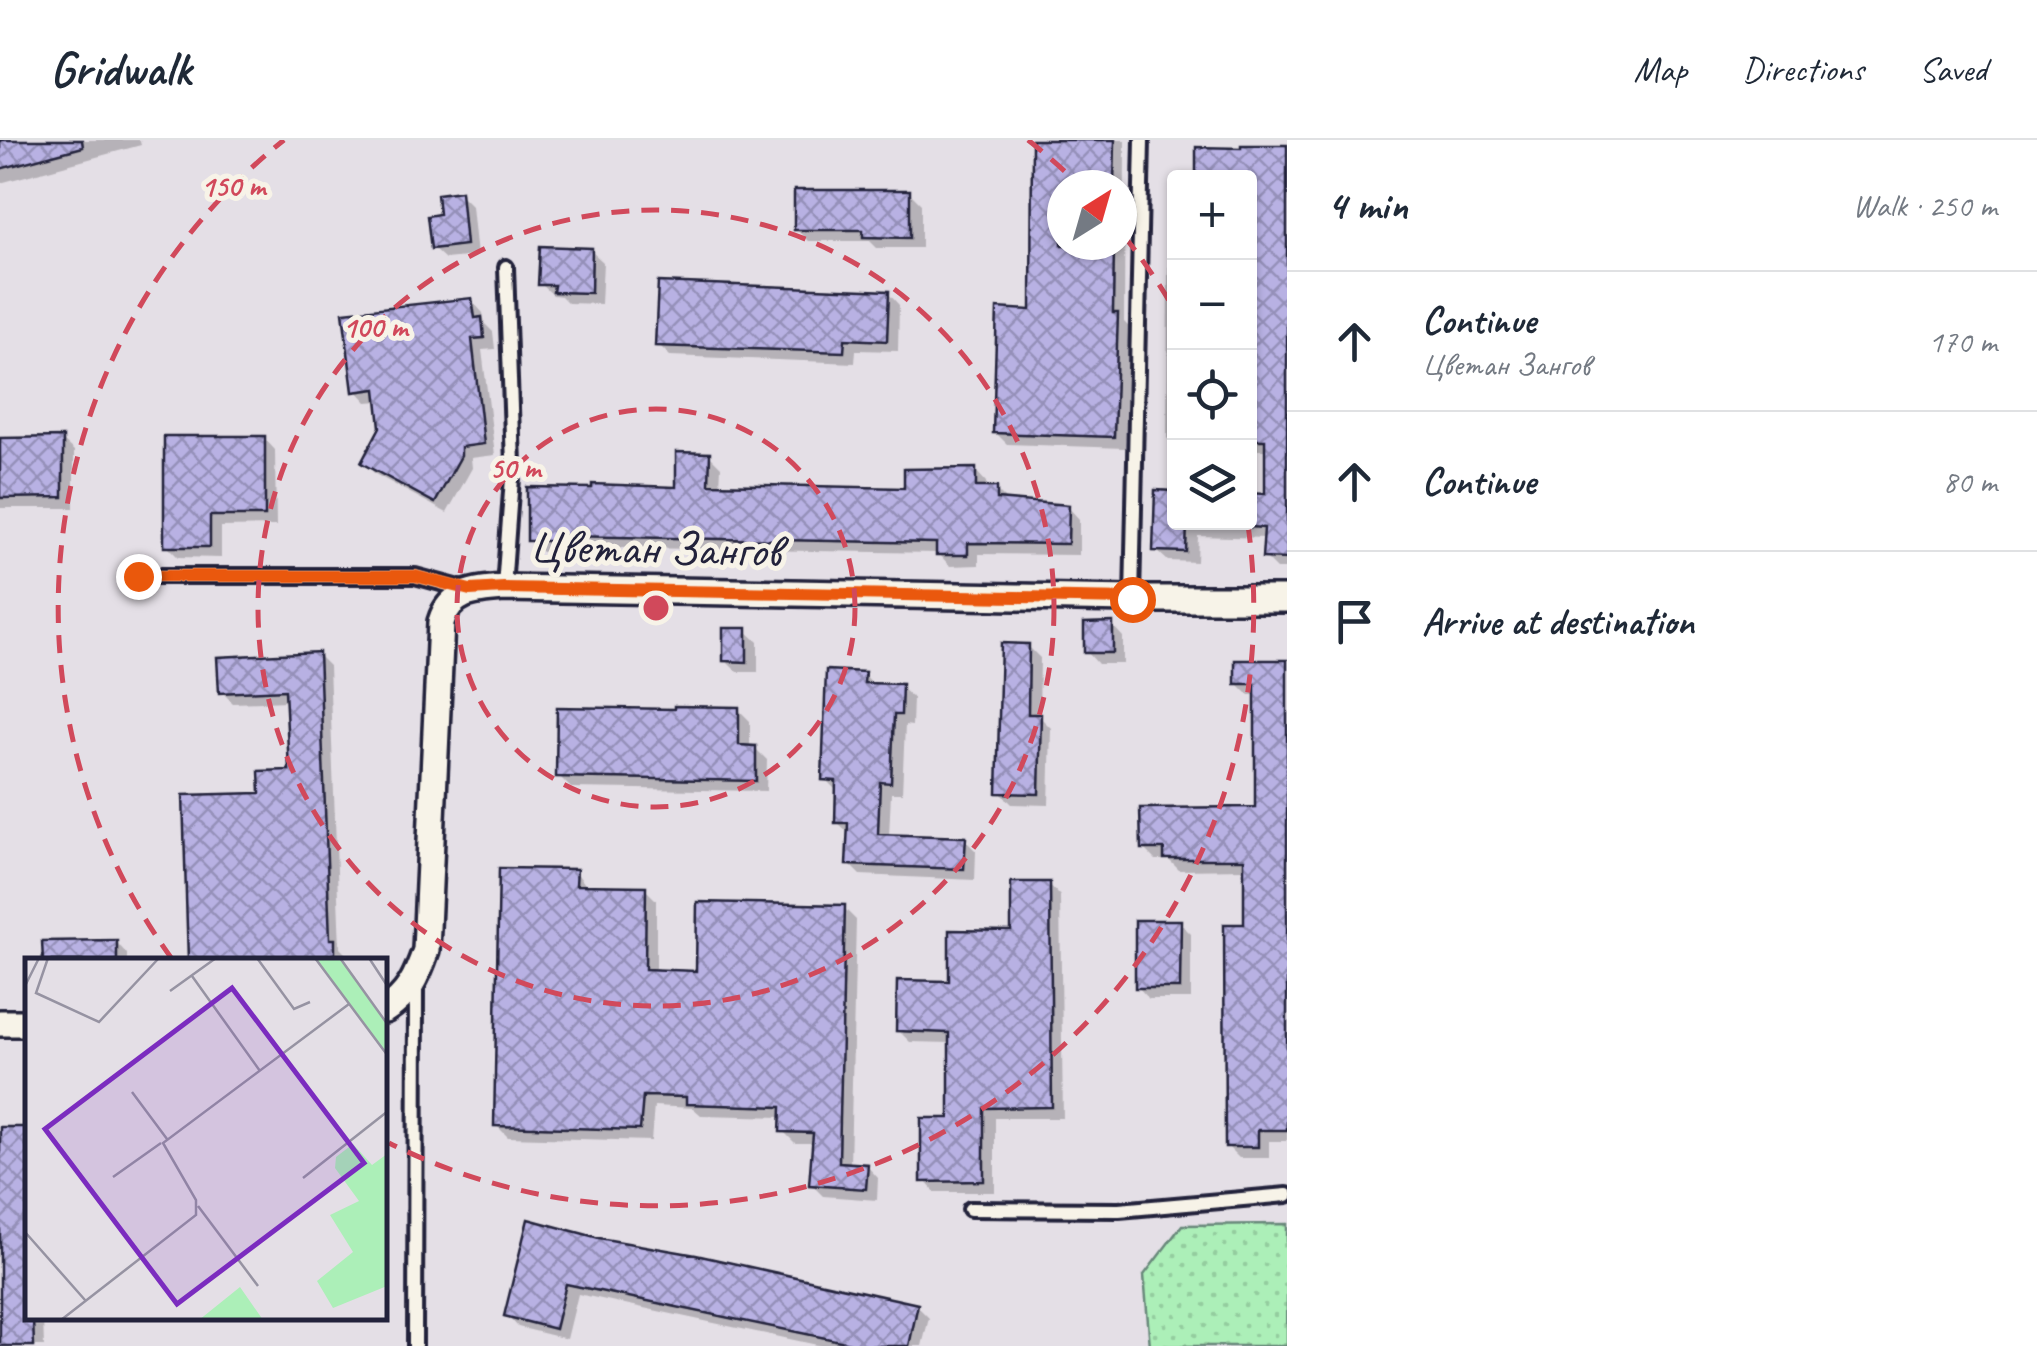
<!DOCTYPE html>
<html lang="en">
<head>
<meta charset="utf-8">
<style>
	body { margin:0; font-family:Caveat,sans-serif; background:#f6f6f7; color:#1f2937 }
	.controls { position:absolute; right:30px; top:30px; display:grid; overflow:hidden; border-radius:10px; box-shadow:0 2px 8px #0004 }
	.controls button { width:90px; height:90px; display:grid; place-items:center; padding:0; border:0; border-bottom:2px solid #e0e1e3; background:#fff; color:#1f2937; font:50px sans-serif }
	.compass { position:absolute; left:1047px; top:30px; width:90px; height:90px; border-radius:50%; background:#fff; box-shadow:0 2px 8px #0004; rotate:37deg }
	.stop { position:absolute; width:30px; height:30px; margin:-22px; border:8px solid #ea580c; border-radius:50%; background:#fff }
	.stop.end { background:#ea580c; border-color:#fff; box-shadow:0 2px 10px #0008 }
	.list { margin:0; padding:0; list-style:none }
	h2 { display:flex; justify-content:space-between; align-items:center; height:130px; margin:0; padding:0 40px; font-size:42px }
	h2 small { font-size:32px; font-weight:400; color:#747a83 }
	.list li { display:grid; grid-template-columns:65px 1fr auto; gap:30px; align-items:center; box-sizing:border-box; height:140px; padding:0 40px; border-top:2px solid #e0e1e3 }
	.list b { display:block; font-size:38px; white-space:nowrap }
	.list p { margin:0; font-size:32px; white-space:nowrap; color:#747a83 }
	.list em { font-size:32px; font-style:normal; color:#747a83 }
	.icon { flex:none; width:55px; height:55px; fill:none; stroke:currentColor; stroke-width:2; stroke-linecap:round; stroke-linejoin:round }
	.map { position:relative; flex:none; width:1287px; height:1206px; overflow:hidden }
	header { display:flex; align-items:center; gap:60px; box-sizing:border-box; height:140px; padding:0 50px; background:#fff; border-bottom:2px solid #e0e1e3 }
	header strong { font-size:48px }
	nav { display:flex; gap:55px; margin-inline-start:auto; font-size:35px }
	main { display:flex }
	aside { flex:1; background:#fff }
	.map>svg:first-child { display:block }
	.grass { fill:url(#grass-dots); stroke:#67887a; stroke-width:2.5 }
	.shadow { fill:#0003; fill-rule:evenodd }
	.building { fill:url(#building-cross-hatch); stroke:#22223b; stroke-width:2.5 }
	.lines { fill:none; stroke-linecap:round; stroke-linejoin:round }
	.service-casing { stroke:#22223b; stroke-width:20 }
	.minor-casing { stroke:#22223b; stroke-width:32 }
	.service { stroke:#f7f3e8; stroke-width:12 }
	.minor { stroke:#f7f3e8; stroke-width:25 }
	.route { stroke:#ea580c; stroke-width:12 }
	.ring { fill:none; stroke:#d1495b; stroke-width:5; stroke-dasharray:18 12 }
	.labels { text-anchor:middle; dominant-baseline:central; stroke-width:10; stroke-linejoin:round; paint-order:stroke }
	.street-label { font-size:48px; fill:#22223b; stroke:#f7f3e8 }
	.inset-road { fill:none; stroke:#9693a2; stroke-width:2.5 }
	.view { fill:#7b2cbf; fill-opacity:0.15; stroke:#7b2cbf; stroke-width:5 }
	.inset-edge { fill:none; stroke:#22223b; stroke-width:5 }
	.centre { fill:#d1495b; stroke:#f7f3e8; stroke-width:5 }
	.ring-label { font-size:30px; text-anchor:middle; font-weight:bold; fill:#d1495b; stroke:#f7f3e8; stroke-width:10; stroke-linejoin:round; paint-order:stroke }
</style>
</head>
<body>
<header>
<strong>Gridwalk</strong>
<nav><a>Map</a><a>Directions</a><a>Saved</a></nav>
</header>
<main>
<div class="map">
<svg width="1287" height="1206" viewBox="0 0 1287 1206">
	<defs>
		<pattern id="grass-dots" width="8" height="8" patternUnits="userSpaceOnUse" patternTransform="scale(2.5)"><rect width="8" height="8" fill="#acefb8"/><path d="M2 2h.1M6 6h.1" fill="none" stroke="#94cd9f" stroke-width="1.8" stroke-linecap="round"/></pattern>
		<pattern id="building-cross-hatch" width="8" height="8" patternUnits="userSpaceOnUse" patternTransform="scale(2.5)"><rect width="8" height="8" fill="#b8b1e3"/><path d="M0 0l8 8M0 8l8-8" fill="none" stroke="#9590b9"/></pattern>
	</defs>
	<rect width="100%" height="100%" fill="#e4dfe6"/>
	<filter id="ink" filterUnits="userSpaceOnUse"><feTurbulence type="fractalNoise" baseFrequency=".01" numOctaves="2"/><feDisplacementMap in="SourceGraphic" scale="20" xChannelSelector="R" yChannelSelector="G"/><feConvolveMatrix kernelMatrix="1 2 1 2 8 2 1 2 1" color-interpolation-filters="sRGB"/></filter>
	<g filter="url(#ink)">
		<polygon class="grass" points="1287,1084 1287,1206 1150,1206 1144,1135 1182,1085"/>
		<g class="shadow">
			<polygon points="0,0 140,0 141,5 0,43"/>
			<path d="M1035 0H1125L1124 182 1129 187 1125 308 1007 304 995 292 1034 172ZM1062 45H1122V105H1062Z"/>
			<polygon points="1287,8 1287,429 1277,429 1265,417 1266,398 1198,396 1197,422 1168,421 1156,410 1157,353 1174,354 1174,382 1250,382 1250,356 1268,356 1268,310 1250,310 1250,38"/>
			<polygon points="909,52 921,64 921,108 877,108 870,101 808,101 796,89"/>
			<polygon points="460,54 472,66 477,116 445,119 433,108 442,77"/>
			<polygon points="591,111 603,122 601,164 568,163 561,156 553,155 541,144"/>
			<polygon points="1168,127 1174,127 1174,305 1167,298"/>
			<polygon points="888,153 899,165 898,211 856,210 855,223 670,216 658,204"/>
			<polygon points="472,161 483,173 485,184 493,192 495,209 482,210 495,315 471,318 472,328 447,373 375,334 364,322 383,287 379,261 367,262 356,250"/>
			<polygon points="264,298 275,310 276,386 221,387 221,418 178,417 167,406"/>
			<polygon points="0,300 62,300 74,311 74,368 0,368"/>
			<polygon points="709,315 721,327 720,347 907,351 975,330 986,342 987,349 996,350 1009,363 1068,367 1079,379 1079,415 979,414 979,425 950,426 938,413 574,407 574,412 542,412 530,400 678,349"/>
			<polygon points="1112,485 1123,497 1123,524 1098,524 1087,512"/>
			<polygon points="746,491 758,502 758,532 737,532 725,520"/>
			<polygon points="1028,506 1040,518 1039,576 1051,588 1049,665 1012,664 1000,652"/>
			<polygon points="318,515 329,526 340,808 345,813 346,821 191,821 263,656 291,633 288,561 233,563 222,552"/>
			<polygon points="1287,523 1287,1001 1269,1001 1269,1018 1239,1018 1227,1006 1247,786 1246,729 1179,730 1169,720 1155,720 1143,708 1258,670 1258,555 1249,555 1237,543"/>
			<polygon points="864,534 875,546 901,547 913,558 912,586 905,585 902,653 891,653 889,696 965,700 976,711 975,740 860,735 849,724 850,694 837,682 837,651 825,639"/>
			<polygon points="738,569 750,581 750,608 755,608 767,620 766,651 571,648 559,636"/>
			<polygon points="576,732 587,747 645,749 656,760 656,832 698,834 844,768 856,780 850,1025 867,1026 878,1038 877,1060 823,1056 811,1044 814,1003 795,1003 783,991 783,977 701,975 693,968 654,966 651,1001 508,997 496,985"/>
			<polygon points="1049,744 1060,756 1063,978 995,978 995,1052 935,1052 924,1040 952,981 952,903 910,902 898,890 1014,793"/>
			<polygon points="1180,783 1191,794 1191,859 1149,859 1138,847"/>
			<polygon points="116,802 127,814 127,821 45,821"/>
			<polygon points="599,1100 917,1166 929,1178 922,1206 822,1206 578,1154 567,1199 518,1187 507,1175"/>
			<polygon points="0,1104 28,1178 43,1178 44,1206 0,1206"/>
		</g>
		<g class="building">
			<polygon points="0,0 82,0 83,7 0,29"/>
			<polygon points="1032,0 1115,0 1114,45 1062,45 1062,105 1114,105 1113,173 1118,173 1114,297 993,293 997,168 1031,170"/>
			<polygon points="1241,5 1287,5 1287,419 1262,418 1264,388 1250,387 1250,353 1265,354 1265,300 1250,300 1250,38 1196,38 1196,7 1241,8"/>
			<polygon points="794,50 910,50 910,98 863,97 863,90 794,90"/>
			<polygon points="461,51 466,105 431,109 427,76 439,74 437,54"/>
			<polygon points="540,106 592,108 591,153 553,152 554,145 538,145"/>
			<polygon points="658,142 889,151 887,201 845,199 844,212 655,206"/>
			<polygon points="472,158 475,178 482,177 484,198 472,199 484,304 461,307 461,316 435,363 361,323 380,287 376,249 353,252 343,172"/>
			<polygon points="164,296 265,296 265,376 210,376 210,407 164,407"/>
			<polygon points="63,297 63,357 0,358 0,298"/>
			<polygon points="676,312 710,313 709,344 904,348 904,329 976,328 976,347 997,347 997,359 1069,365 1068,404 968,403 968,415 936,415 936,403 563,396 563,401 527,401 527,347 592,348 592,344 676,347"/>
			<polygon points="1155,350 1174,351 1174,382 1187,382 1186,412 1153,411"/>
			<polygon points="1113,482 1113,513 1084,513 1084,483"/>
			<polygon points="723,488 747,488 747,522 723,521"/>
			<polygon points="1001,503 1029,504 1028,574 1041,574 1039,654 997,653"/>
			<polygon points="319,512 330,799 335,799 335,821 188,821 183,655 260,653 259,631 289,630 285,550 219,553 217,517"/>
			<polygon points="1235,520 1287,520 1287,990 1258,990 1258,1007 1225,1007 1224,784 1244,784 1244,719 1164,719 1164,709 1141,709 1140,668 1255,667 1255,544 1235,544"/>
			<polygon points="826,530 865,532 864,543 902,544 901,575 894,575 891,643 880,642 878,694 966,697 964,729 846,725 848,683 835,683 836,641 822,640"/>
			<polygon points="674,566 739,567 739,605 756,606 756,641 556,637 557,567 674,569"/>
			<polygon points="499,728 577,729 576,745 646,746 645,829 696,831 697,762 845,765 839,1022 868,1024 866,1049 809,1045 813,993 780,992 781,967 686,964 686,957 643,956 640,990 494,986"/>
			<polygon points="1011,742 1050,742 1052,967 984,968 984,1041 921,1042 921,978 949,978 949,893 896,891 897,840 949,841 949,790 1011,791"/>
			<polygon points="1135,780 1181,780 1180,848 1135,848"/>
			<polygon points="117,800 117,821 43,821 42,801"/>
			<polygon points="0,987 28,987 28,1178 33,1178 34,1206 0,1206"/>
			<polygon points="528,1079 599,1098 696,1115 918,1164 909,1206 864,1206 566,1144 555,1189 504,1176"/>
		</g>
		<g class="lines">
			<defs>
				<g id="service">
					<polyline points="137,436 415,436 467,450"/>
					<polyline points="504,448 513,324 506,127"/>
					<polyline points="1132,459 1142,0"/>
					<polyline points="970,1069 1119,1070 1287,1055"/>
					<polyline points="415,1206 416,846"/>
				</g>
				<g id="minor">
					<path d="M385 870C409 855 417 836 426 810L441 482C450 451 477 450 504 448L1132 459H1287"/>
					<polyline points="0,883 28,883"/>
				</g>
			</defs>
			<use href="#service" class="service-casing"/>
			<use href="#minor" class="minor-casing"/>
			<use href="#service" class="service"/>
			<use href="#minor" class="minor"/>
		</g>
	</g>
	<g class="lines" filter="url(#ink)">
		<polyline class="route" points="138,436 415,436 470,450 504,448 1132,459"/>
	</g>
	<g class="ring">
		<circle cx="656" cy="468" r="199"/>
		<circle cx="656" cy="468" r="398"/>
		<path d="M172 819A598 598 0 0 1 284 0M1028 0A598 598 0 0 1 1075 41M1124 96A598 598 0 0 1 1174 169M1248 385A598 598 0 0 1 389 1003"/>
	</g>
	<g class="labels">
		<g class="street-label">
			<text transform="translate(655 408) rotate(1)">Цветан Зангов</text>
		</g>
	</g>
	<g transform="translate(25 818)">
		<rect width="362" height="362" fill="#e4dfe6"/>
		<path d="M290 0H315L362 67V98ZM328 186 347 207 362 196V328L308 350 292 323 328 294 305 257 334 243 310 210 311 199ZM215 329 238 362H174Z" fill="#acefb8"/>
		<path class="inset-road" d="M23 0 11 35 74 64 134 0M232 0 269 51 285 44M290 0 363 98M315 0 363 67M344 0 363 29M167 18 235 113M0 28 14 0M145 33 191 0M107 134 142 181M88 219 136 185M278 220 363 153M173 248 233 328M0 274 60 342M36 362 171 257V242L138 185 324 46"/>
		<path class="view" d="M207 30 339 205 152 346 20 171Z"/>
		<rect width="362" height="362" class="inset-edge"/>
	</g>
	<circle cx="656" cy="468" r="15" class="centre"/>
	<g class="ring-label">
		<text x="233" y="56">150 m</text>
		<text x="375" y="197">100 m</text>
		<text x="515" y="338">50 m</text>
	</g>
</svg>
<div class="controls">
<button>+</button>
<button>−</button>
<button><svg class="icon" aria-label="locate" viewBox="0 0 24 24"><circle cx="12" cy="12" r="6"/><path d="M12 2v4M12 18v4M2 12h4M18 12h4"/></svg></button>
<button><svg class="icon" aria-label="layers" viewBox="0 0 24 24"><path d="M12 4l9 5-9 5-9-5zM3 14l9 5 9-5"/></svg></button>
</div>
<svg class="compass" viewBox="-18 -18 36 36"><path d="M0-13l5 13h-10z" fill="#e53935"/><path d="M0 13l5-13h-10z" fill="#747a83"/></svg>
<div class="stop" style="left:1132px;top:459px"></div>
<div class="stop end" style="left:138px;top:436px"></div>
</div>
<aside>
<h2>4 min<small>Walk · 250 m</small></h2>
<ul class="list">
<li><svg class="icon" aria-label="ahead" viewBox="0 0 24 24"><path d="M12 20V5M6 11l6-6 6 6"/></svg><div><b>Continue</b><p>Цветан Зангов</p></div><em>170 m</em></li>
<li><svg class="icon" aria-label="ahead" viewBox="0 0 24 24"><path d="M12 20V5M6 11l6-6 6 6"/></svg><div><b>Continue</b></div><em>80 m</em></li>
<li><svg class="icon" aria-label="arrive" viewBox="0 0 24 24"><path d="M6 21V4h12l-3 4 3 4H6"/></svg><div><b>Arrive at destination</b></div></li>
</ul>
</aside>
</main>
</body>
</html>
